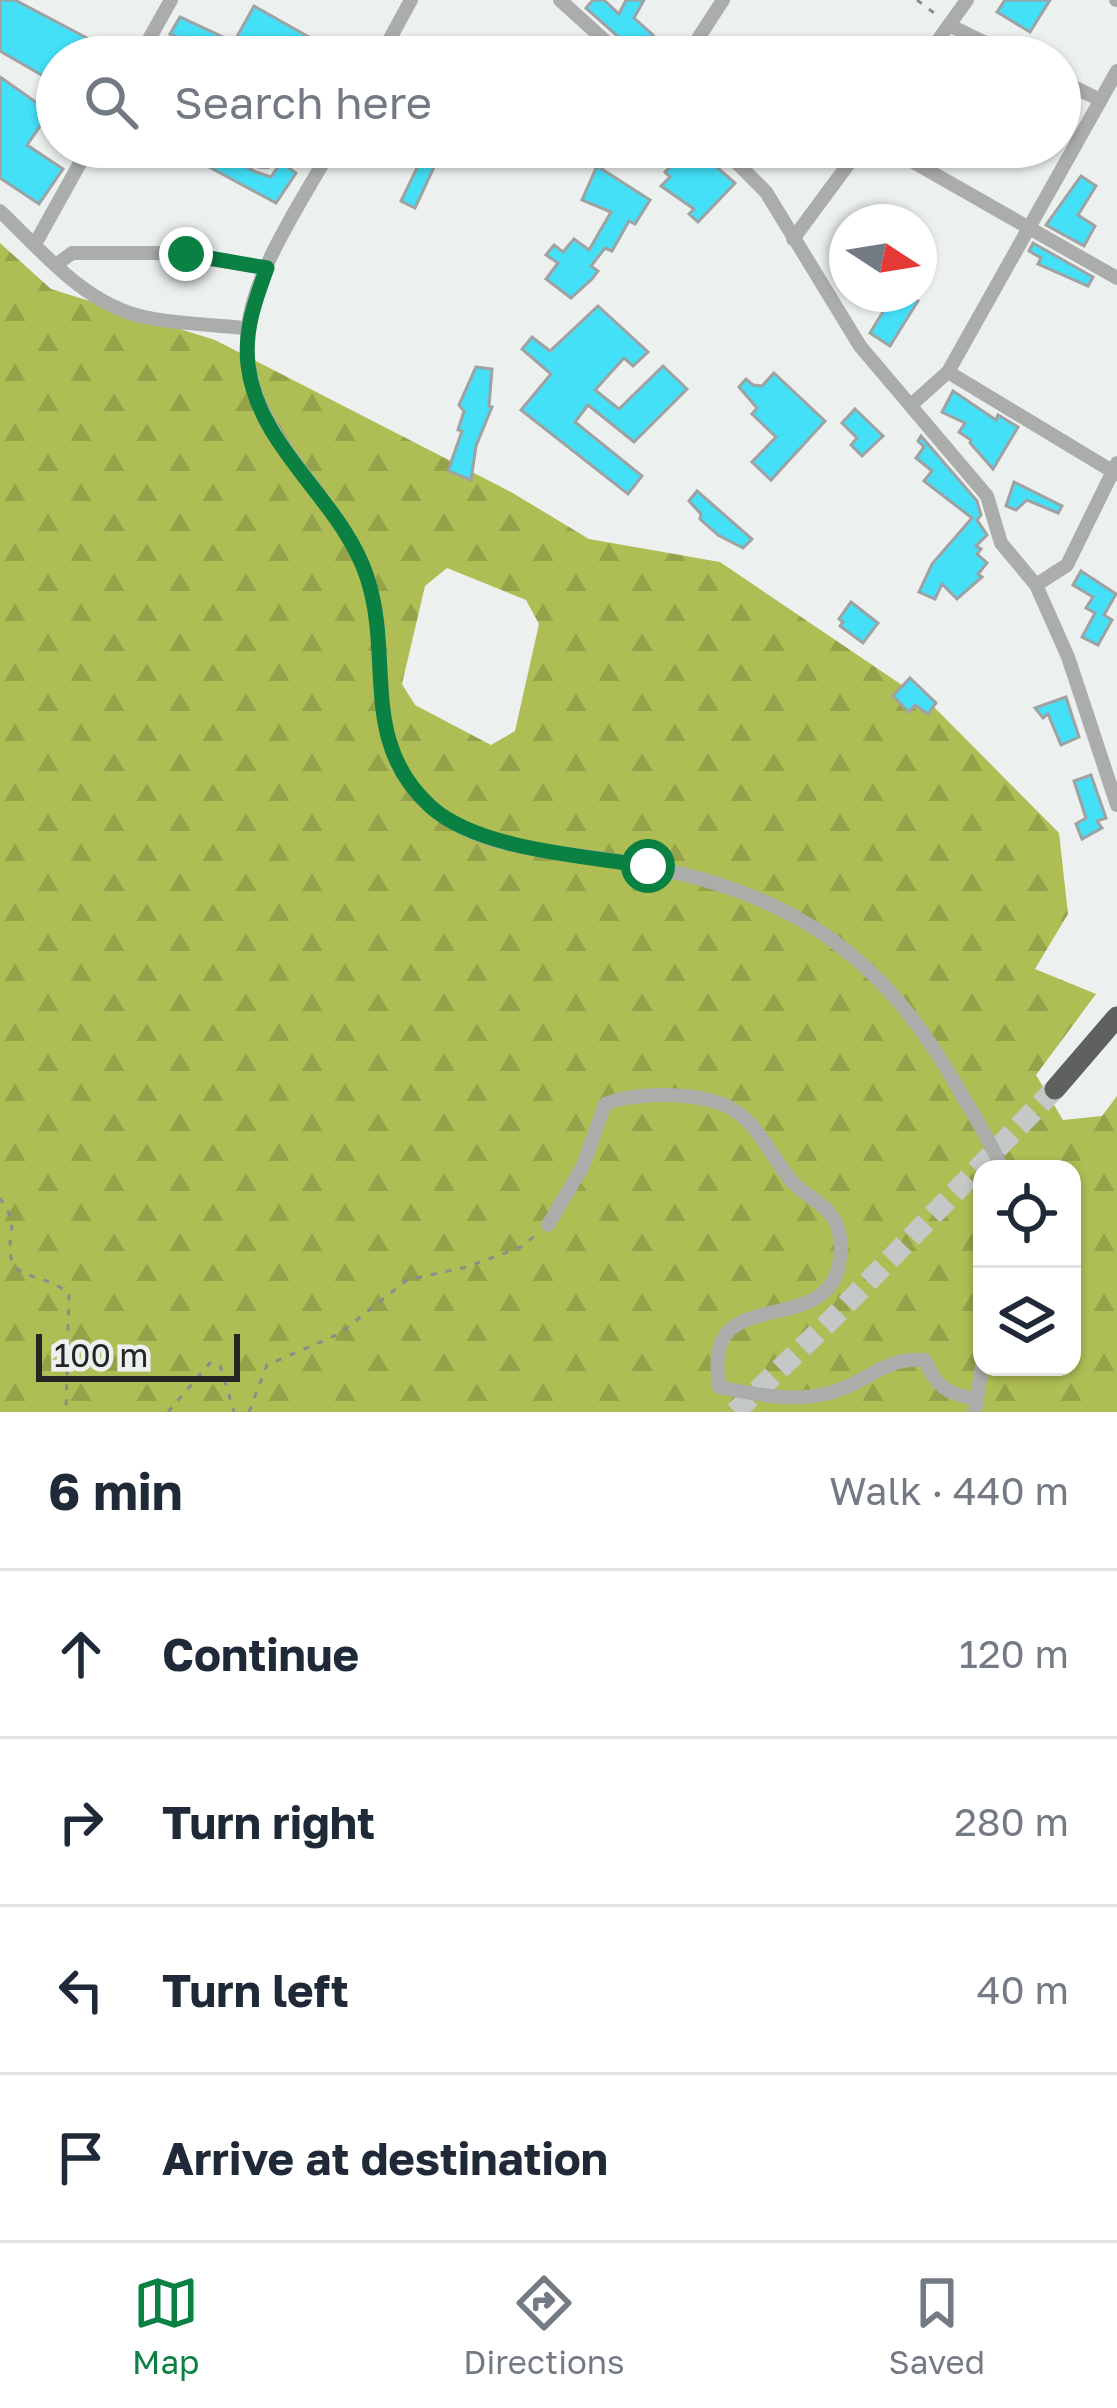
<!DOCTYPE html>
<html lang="en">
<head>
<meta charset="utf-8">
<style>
	body { margin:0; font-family:"Golos Text",sans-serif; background:#f6f6f7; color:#1f2937 }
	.controls { position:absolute; right:36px; bottom:36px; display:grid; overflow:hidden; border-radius:24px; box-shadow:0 3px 9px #0004 }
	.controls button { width:108px; height:108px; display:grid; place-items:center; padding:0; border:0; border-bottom:3px solid #e0e1e3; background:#fff; color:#1f2937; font:60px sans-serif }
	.compass { position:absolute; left:829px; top:204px; width:108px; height:108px; border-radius:50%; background:#fff; box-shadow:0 3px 9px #0004; rotate:102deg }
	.scale { position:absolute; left:36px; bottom:30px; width:204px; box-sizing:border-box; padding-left:12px; border:6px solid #242525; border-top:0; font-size:33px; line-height:42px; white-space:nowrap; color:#242525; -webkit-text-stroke:9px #ecf1f0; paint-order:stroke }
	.stop { position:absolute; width:36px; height:36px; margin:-27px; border:9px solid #0b8043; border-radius:50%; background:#fff }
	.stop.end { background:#0b8043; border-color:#fff; box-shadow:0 3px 12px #0008 }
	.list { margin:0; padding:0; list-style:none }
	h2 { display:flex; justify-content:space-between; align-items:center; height:156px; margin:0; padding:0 48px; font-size:51px }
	h2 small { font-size:39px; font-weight:400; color:#747a83 }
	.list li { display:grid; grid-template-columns:78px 1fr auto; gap:36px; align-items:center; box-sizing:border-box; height:168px; padding:0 48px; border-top:3px solid #e0e1e3 }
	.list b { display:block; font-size:45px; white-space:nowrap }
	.list em { font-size:39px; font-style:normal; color:#747a83 }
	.icon { flex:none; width:66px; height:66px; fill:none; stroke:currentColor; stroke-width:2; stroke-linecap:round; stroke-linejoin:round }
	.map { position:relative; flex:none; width:1117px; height:1412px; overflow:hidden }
	.search { position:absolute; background:#fff; box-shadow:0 3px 9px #0004; left:36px; right:36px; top:36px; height:132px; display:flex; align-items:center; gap:30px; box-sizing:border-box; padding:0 42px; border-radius:66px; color:#747a83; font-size:45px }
	.sheet { height:828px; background:#fff }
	nav { display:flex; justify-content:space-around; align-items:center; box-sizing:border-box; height:168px; border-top:3px solid #e0e1e3; background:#fff; font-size:33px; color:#747a83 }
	nav a { display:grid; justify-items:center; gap:6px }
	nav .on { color:#0b8043 }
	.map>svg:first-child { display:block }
	.forest { fill:url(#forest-firs); fill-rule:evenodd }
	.building { fill:#43e0f8; stroke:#9ea2a3; stroke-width:3 }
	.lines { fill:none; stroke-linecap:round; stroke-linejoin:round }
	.highway-tunnel { stroke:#c4c8c7; stroke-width:21; stroke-dasharray:21 10; stroke-linecap:butt }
	.path { stroke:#8a8d8c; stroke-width:3; stroke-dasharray:6 9; stroke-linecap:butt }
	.minor { stroke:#abadab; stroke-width:14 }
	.highway { stroke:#5e615e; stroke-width:21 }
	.route { stroke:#0b8043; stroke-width:15 }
</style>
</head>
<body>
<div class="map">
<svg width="1117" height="1412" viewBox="0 0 1117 1412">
	<defs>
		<pattern id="forest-firs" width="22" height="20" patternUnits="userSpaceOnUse" patternTransform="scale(3)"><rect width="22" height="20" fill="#afbd55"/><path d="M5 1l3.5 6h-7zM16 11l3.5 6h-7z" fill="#96a24a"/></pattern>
	</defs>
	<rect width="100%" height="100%" fill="#ecf1f0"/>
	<path class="forest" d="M0 243 51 289 215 340 511 492 589 539 720 562 933 706 1059 833 1068 914 1035 969 1096 994 1036 1075 1063 1120 1102 1116 1117 1096V1412H0ZM447 568 526 600 539 624 515 731 491 745 415 705 402 684 425 586ZM982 1169H1072V1367H982Z"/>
	<g class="building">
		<polygon points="0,0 15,0 123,57 57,57 57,84 0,51"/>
		<polygon points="593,0 604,0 619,14 626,0 644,0 634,18 653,35 648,39 669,57 641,57 586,8"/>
		<polygon points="1005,0 1050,0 1030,32 997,12"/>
		<polygon points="254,6 325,46 319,57 264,57 245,47 240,57 206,57 200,47 170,34 180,17 234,42"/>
		<polygon points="0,77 50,112 27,145 63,169 39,204 0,178"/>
		<polygon points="172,147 222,147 228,157 256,172 271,177 281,162 296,173 276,203"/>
		<polygon points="672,147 694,147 735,183 698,222 689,214 694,209 661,186 670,177 665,172 681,156"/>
		<polygon points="420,148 429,153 428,162 435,165 415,208 401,201 418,166 412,163"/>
		<polygon points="597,166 650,200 635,224 629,221 612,251 605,248 591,266 598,271 592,279 571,298 546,279 558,263 546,255 554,245 563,252 574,239 589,250 611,212 582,200"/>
		<polygon points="1081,176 1096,186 1078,215 1095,226 1084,246 1046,225"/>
		<polygon points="1033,243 1093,277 1088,286 1038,264 1041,258 1029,251"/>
		<polygon points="894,294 908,294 918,301 890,346 870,333"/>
		<polygon points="598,306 648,352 633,366 624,358 595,390 619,409 663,366 687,389 634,442 588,405 575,422 642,476 628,494 521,410 551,374 522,349 532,337 550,351"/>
		<polygon points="476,367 492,369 489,406 492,407 476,446 471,480 448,471 462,431 458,430 464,411 459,405"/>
		<polygon points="774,373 825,421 771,480 752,462 776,437 752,414 757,408 739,387 746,379 753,385 762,386"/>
		<polygon points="953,391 996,420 998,415 1018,427 993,469 970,443 971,440 959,432 965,423 942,412"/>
		<polygon points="855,409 883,436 862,456 851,445 857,438 842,423"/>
		<polygon points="921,436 977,501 981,515 977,520 987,535 976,546 981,549 977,554 987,563 978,574 982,577 957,599 942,584 935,599 919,592 932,564 972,518 924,481 932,471 916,458 924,447 918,441"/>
		<polygon points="1014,482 1062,506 1058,513 1027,500 1016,510 1006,506"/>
		<polygon points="697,491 752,539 743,548 718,535 700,519 701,514 689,501"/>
		<polygon points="1081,571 1116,594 1104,615 1112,620 1098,645 1082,637 1095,613 1086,608 1093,597 1073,585"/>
		<polygon points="851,602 878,623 863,643 840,626 843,622 839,619"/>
		<polygon points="910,678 936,703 928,714 915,705 909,712 893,696"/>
		<polygon points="1066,697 1079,737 1061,745 1048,714 1043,718 1035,708"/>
		<polygon points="1091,775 1106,818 1097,821 1102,828 1082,839 1076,824 1086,818 1074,781"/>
	</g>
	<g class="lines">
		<polyline class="highway-tunnel" points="735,1412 833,1318 1055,1089"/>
		<g class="path">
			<polyline points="917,0 938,16"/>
			<path d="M0 1198 13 1221C0 1289 31 1265 69 1293L66 1412"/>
			<polyline points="168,1412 210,1363 220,1365 234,1412"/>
			<polyline points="249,1412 267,1365 339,1334 407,1280 467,1267 521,1247 537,1234"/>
		</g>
		<g class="minor">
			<polyline points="560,0 623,57"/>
			<polyline points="1116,0 1117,0"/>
			<polyline points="949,25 1014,57"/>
			<polyline points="139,57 171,0"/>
			<polyline points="172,57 178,50 195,57"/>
			<polyline points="380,57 411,0"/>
			<polyline points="686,57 723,0"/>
			<polyline points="926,57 967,0"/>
			<polyline points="1060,80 1100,100"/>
			<polyline points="233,147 260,162 267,162 277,147"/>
			<polyline points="294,147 323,163"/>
			<path d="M332 147C304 198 254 270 248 328 237 430 336 488 367 576 397 664 353 753 444 817 492 851 564 852 619 861 786 889 881 948 963 1097 977 1120 992 1144 1002 1169"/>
			<polyline points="721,147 766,192 860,346 987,496 1001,543 1036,585 1068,657 1117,805"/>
			<polyline points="887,147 1117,278"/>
			<path d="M0 211C42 251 84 304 144 317 177 324 213 325 247 328"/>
			<polyline points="793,239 861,147"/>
			<polyline points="35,244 89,147"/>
			<polyline points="56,265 72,253 172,253 267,268"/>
			<polyline points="948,372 1117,474"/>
			<polyline points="911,405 948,372 1117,71"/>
			<polyline points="1036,585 1067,565 1117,463"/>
			<path d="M548 1225 583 1166 605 1104C636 1092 690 1092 722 1104 755 1117 768 1151 789 1178 802 1195 825 1202 835 1221 842 1236 842 1249 839 1265 827 1322 754 1301 726 1334 715 1348 717 1370 719 1387 757 1395 802 1404 839 1390 873 1377 887 1357 925 1360 937 1388 946 1393 975 1399"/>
			<polyline points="975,1412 982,1366"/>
		</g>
		<polyline class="highway" points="1055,1089 1117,1017"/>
	</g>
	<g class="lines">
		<path class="route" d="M186 254 267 268C255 301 244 330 248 365 258 449 342 500 367 577 394 659 358 741 431 807 479 850 586 856 648 866"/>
	</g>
</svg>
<div class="controls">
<button><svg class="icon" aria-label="locate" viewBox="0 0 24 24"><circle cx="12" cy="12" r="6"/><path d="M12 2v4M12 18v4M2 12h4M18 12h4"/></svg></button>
<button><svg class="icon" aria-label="layers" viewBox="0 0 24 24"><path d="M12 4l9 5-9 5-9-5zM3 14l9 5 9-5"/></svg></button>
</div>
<svg class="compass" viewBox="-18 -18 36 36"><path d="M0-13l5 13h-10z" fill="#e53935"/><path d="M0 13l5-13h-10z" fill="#747a83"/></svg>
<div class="scale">100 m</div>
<div class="stop" style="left:648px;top:866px"></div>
<div class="stop end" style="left:186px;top:254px"></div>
<div class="search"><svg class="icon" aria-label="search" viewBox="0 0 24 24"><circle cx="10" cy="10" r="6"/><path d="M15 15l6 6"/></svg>Search here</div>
</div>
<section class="sheet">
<h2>6 min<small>Walk · 440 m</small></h2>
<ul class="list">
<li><svg class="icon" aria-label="ahead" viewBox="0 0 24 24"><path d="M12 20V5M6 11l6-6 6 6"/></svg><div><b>Continue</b></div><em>120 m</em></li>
<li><svg class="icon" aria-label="right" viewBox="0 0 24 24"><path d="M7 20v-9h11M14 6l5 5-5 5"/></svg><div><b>Turn right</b></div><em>280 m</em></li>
<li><svg class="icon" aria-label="left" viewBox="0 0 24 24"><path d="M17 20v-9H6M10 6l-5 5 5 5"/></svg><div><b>Turn left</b></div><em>40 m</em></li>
<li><svg class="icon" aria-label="arrive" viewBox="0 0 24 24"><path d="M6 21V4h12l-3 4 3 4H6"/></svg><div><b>Arrive at destination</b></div></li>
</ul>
</section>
<nav>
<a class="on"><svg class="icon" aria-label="map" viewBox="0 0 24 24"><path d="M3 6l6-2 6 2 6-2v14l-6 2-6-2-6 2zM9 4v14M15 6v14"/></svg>Map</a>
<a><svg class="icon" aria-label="directions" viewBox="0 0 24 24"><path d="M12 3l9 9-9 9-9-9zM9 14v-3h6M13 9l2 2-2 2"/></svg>Directions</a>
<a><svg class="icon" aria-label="saved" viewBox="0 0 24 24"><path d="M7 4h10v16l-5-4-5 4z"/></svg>Saved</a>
</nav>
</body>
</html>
